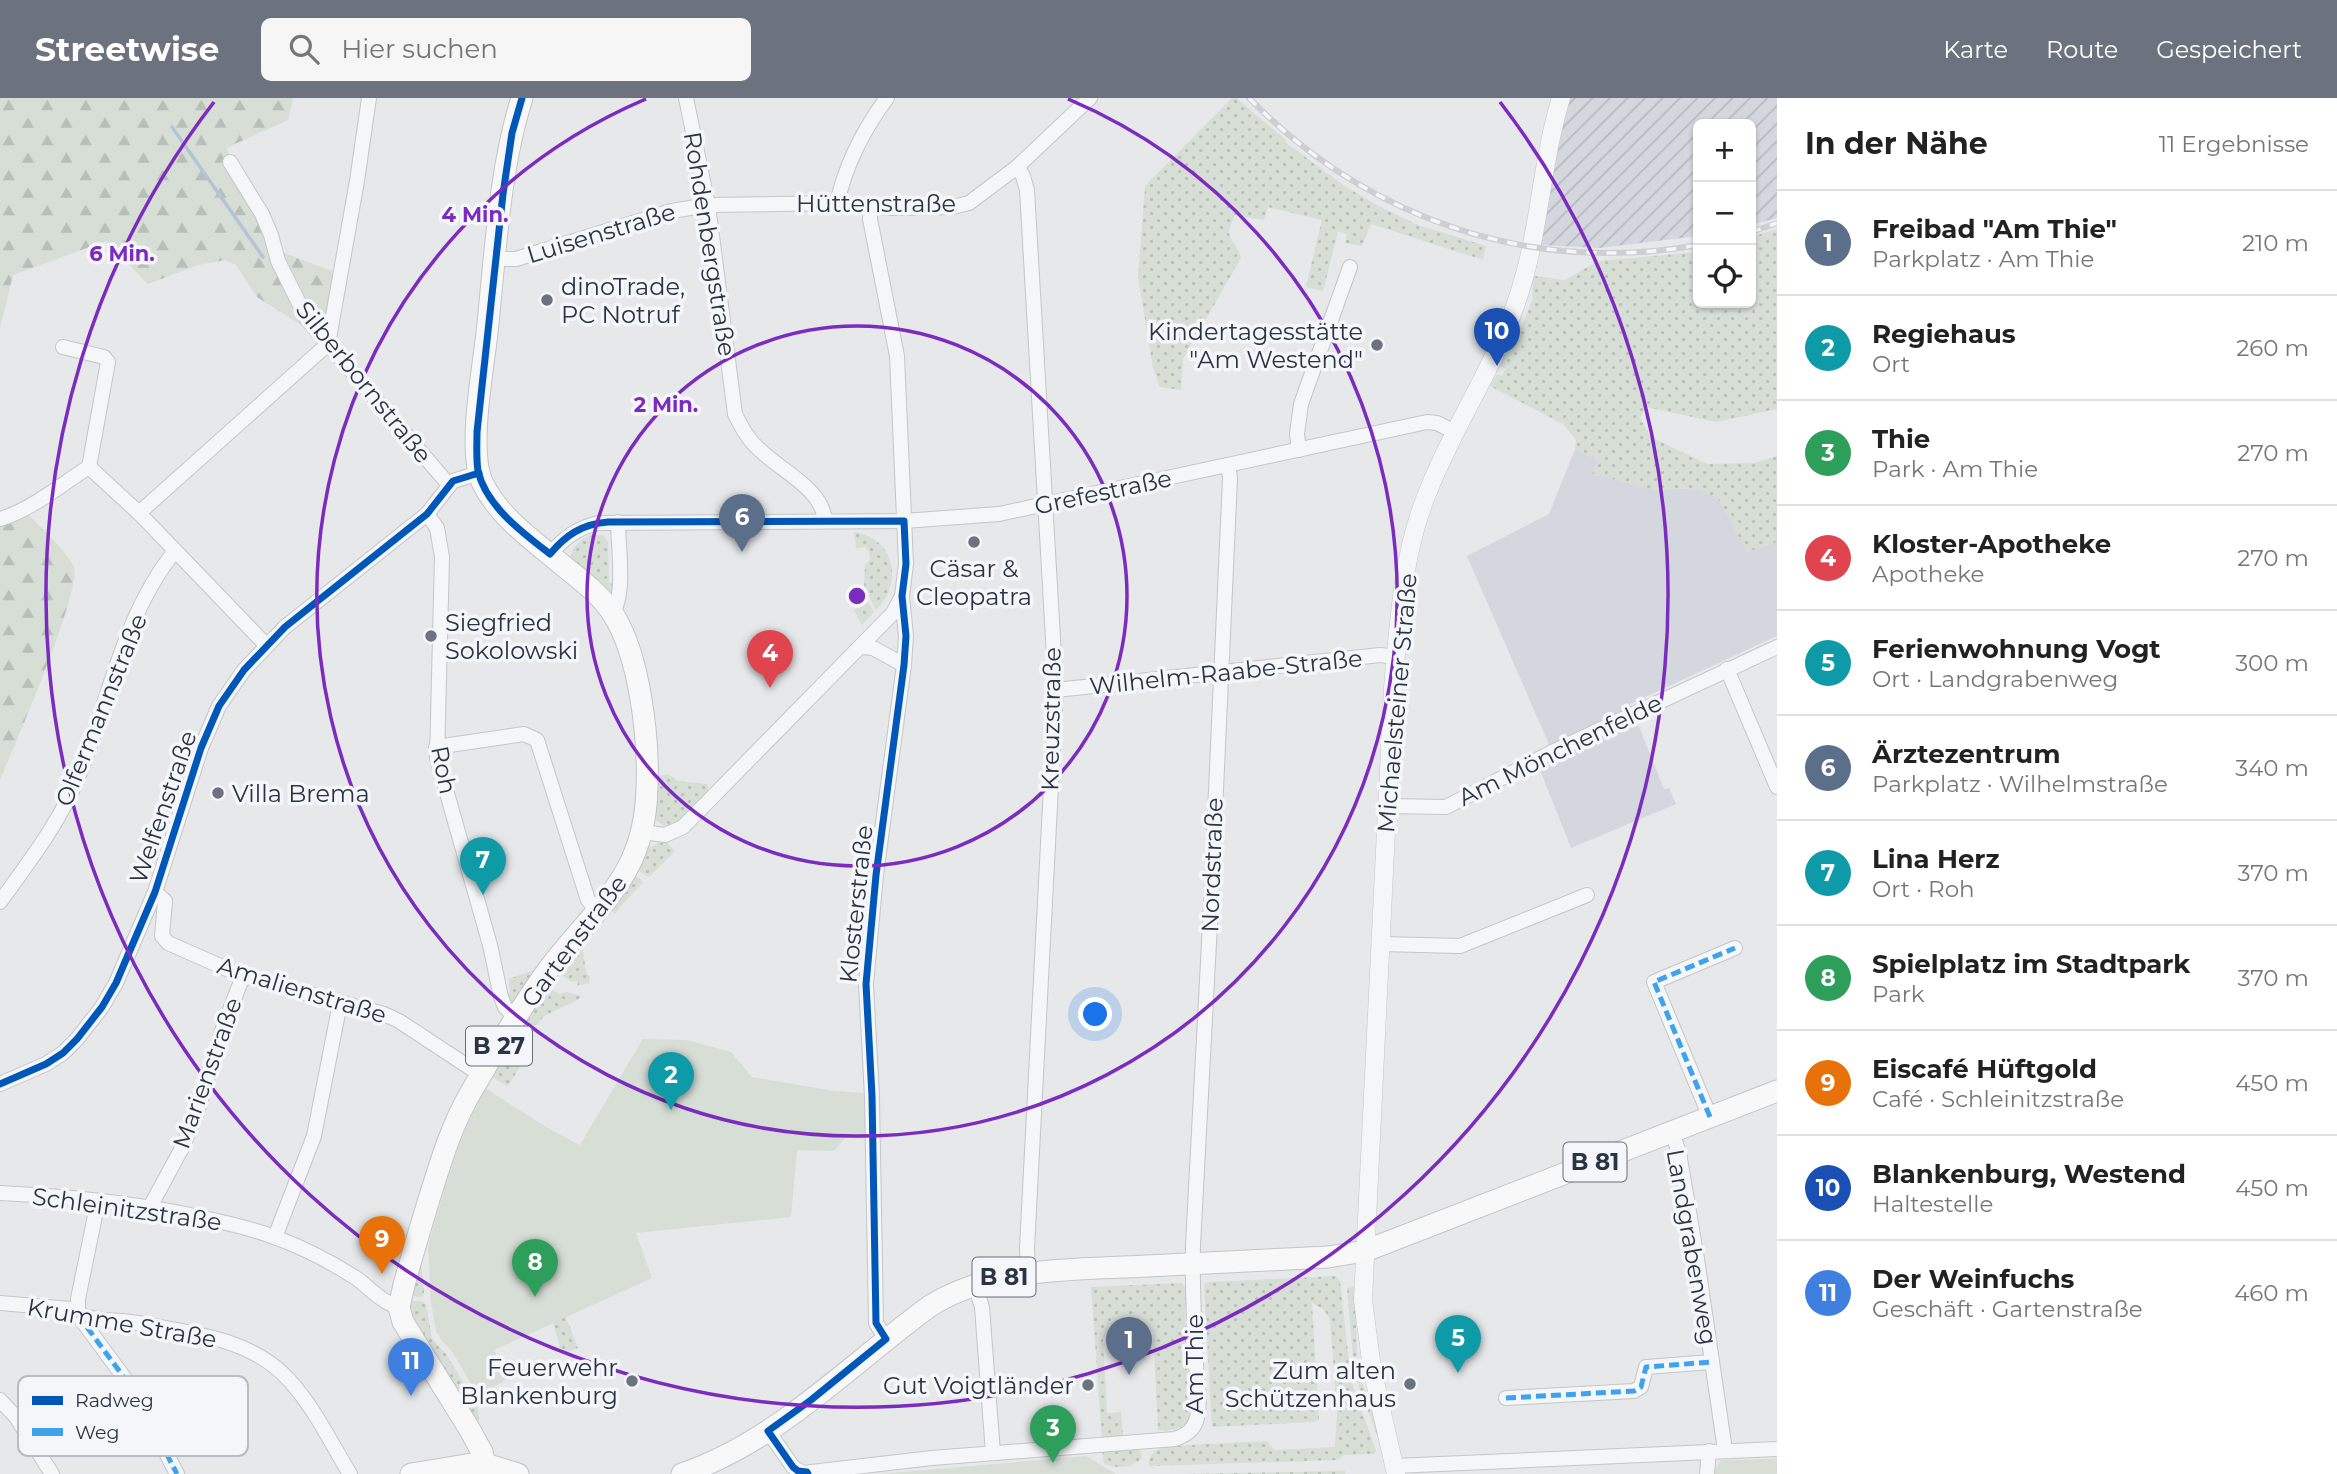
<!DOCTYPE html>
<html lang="de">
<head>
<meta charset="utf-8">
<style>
	body { margin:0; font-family:Montserrat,sans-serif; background:#f6f6f6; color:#222 }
	.controls { position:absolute; right:21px; top:21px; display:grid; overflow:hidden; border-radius:10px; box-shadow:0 2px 5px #0004 }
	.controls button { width:63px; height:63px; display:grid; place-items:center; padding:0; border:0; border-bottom:2px solid #e0e0e0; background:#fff; color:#222; font:35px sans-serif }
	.you { position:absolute; left:1096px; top:917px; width:24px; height:24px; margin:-18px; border:5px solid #fff; border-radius:50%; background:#1a73e8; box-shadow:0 0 0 10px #1a73e833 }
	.badge { display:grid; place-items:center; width:46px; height:46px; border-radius:50%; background:#6c737f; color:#fff; font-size:23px; font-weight:700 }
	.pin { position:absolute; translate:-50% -58px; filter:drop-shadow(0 2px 4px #0008) }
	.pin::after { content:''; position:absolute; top:37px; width:24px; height:21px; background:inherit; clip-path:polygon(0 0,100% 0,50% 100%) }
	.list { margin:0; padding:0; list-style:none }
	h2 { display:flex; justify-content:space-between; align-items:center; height:91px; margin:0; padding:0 28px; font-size:30px }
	h2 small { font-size:23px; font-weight:400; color:#767676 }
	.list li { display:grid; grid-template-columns:46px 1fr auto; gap:21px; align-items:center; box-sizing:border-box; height:105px; padding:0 28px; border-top:2px solid #e0e0e0 }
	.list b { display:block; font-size:26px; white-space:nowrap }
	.list p { margin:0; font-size:23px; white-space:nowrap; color:#767676 }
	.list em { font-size:23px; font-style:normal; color:#767676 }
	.icon { flex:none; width:38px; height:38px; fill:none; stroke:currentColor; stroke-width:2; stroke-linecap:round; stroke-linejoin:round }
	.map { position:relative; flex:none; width:1777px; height:1376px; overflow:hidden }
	header { display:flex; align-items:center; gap:42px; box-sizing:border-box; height:98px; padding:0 35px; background:#6c737f; color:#fff }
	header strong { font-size:33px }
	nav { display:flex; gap:38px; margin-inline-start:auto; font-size:24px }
	.search { width:490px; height:63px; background:#f6f6f6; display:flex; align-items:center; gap:18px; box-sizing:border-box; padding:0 24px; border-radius:10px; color:#767676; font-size:26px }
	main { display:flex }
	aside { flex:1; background:#fff }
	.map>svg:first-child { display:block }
	.built { fill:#d4d7dd }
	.industrial { fill:url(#industrial-furrows) }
	.grass { fill:url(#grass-dots) }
	.forest { fill:url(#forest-firs) }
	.park { fill:#d6ded6 }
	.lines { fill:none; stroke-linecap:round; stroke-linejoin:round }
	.stream { stroke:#b4c4d5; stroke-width:3.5 }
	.minor-casing { stroke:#c4c6c8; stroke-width:16 }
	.tertiary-casing { stroke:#c4c6c8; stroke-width:19 }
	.primary-casing { stroke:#c2c5c8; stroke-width:23 }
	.minor { stroke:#f5f6f7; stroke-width:14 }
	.tertiary { stroke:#f5f6f7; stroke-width:18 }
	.primary { stroke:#f8f8f8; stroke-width:21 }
	.rail-casing { stroke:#cecfd2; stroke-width:6 }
	.rail { stroke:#f4f6f9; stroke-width:3.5; stroke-dasharray:10; stroke-linecap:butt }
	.quiet { stroke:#3ea3ec; stroke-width:5; stroke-dasharray:10 5; stroke-linecap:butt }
	.cycleway-casing { stroke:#f4f6f9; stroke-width:11 }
	.cycleway { stroke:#0057b8; stroke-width:7 }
	.ring { fill:none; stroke:#7b2cbf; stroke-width:3.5 }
	.poi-dot { fill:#6c737f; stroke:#f4f6f9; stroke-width:2.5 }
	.labels { text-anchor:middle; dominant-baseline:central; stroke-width:7; stroke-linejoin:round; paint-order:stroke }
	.shield { fill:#f4f6f9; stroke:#676e7b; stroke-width:2 }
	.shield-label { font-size:23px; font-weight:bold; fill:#2b3445 }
	.street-label { font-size:24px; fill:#2b3445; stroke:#f4f6f9 }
	.poi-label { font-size:24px; fill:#2b3445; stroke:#f4f6f9; text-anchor:end }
	.key { fill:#f4f6f9; stroke:#b8bcc3; stroke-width:2 }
	.key-label { font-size:19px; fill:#2b3445 }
	.centre { fill:#7b2cbf; stroke:#f4f6f9; stroke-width:3.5 }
	.ring-label { font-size:21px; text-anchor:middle; font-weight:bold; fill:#7b2cbf; stroke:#f4f6f9; stroke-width:7; stroke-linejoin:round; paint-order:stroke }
</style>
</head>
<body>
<header>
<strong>Streetwise</strong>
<div class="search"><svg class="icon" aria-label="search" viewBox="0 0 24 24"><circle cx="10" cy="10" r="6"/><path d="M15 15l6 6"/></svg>Hier suchen</div>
<nav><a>Karte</a><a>Route</a><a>Gespeichert</a></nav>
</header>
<main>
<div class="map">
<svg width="1777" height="1376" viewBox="0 0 1777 1376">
	<defs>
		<pattern id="industrial-furrows" width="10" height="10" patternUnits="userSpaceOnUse" patternTransform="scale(1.75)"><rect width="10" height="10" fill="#d4d7dd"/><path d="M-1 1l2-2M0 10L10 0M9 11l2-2" fill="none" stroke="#b6b9bf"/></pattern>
		<pattern id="grass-dots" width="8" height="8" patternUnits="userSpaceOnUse" patternTransform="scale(1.75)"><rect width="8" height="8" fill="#d6ded6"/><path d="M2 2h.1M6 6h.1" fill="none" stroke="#b8bfb9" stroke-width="1.8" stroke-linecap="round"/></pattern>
		<pattern id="forest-firs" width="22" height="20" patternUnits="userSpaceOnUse" patternTransform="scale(1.75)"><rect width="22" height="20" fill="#d6ded6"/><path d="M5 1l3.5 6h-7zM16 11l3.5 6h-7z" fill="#b8bfb9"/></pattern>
	</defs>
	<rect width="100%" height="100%" fill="#e6e8ea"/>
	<polygon class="built" points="1575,351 1598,362 1592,376 1656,392 1695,390 1718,399 1747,454 1777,444 1777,538 1630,606 1664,691 1669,690 1676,706 1571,750 1540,672 1542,664 1552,658 1548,644 1467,458 1549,416"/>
	<polygon class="industrial" points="1568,0 1777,0 1777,120 1751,127 1751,26 1698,26 1698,138 1600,150 1539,147 1553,57"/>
	<g class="grass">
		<path d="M1232 0H1236L1286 42 1285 44 1346 89 1382 110 1418 127 1486 148 1483 162 1371 126 1362 148 1345 145 1347 136 1338 133 1323 193 1306 189 1322 122 1268 109 1264 122 1235 117C1222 144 1234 136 1241 160L1183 261 1181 292 1160 289 1153 270 1138 179 1145 88Z"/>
		<polygon points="1777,131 1777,311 1716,324 1646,309 1640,320 1651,339 1707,366 1755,365 1777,358 1777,444 1747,454 1718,400 1695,390 1656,392 1592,376 1598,362 1575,351 1576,342 1563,326 1490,288 1497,276 1502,278 1506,271 1500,267 1517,230 1521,230 1533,201 1532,183 1535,178 1565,182 1598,163 1698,154 1698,205 1751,205 1751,139"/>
		<path d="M854 434C895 440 904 485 876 512L864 489 865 467 870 462 869 453 865 449 856 450Z"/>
		<path d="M592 437H603L608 444 609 485 613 486V497L574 463 571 457C574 445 582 442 592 437Z"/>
		<polygon points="868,504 874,514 862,527 854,512"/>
		<polygon points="668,676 678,683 707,686 709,693 676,726 664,728 654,721 658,678"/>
		<polygon points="659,745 667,745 675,753 649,779 639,773 639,765 646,751"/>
		<polygon points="636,778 643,784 614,816 611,809 632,779"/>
		<polygon points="583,851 586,875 590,879 589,885 577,888 578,884 570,883 560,875"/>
		<polygon points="534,872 538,877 515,906 510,905 506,896 510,894 509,881"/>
		<polygon points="549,890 559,896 566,894 581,898 579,901 544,918 538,926 531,928 526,925"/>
		<polygon points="523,929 529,934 529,954 508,988 492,979"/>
		<polygon points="421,1165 424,1195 422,1199 411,1198"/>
		<path d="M1336 1178 1340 1183 1351 1282 1376 1353 1374 1356 1344 1357 1337 1362 1149 1368C1148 1354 1160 1349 1171 1348L1267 1343 1274 1352 1335 1349 1337 1317 1330 1221 1323 1211 1312 1205 1319 1321 1313 1324 1212 1329 1204 1189 1206 1185 1211 1184Z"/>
		<path d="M1182 1185C1189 1194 1187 1203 1185 1213L1189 1322C1181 1333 1171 1333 1158 1332L1153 1234 1142 1224C1126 1227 1113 1228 1103 1241L1107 1315 1121 1314 1123 1339 1102 1341 1091 1189Z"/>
		<polygon points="1355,1189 1357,1259 1353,1260 1347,1190"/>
		<polygon points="411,1203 422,1203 426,1207 432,1241 446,1256 460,1279 478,1311 479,1324 476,1325 414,1230 408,1205"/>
		<polygon points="566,1219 578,1250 562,1256 553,1225"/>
		<polygon points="1360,1279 1370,1304 1381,1348 1357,1283 1357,1280"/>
		<path d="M1136 1350 1141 1354 1142 1360C1133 1370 1116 1371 1104 1366L1102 1352Z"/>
		<polygon points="1345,1373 1345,1376 1184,1376"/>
	</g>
	<g class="forest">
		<polygon points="0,0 293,0 288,22 226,50 281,154 335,174 328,221 304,229 257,199 236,167 225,162 198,167 148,186 106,143 13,177 0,231"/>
		<path d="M28 416C38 427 70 457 74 469 81 495 14 649 0 682V424Z"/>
	</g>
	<g class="park">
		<path d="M643 941 686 942 731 954 752 979 834 993 865 995 866 1041 845 1040 834 1053 797 1052 791 1119 636 1135 652 1180 494 1252 507 1281 478 1298 452 1253 442 1243 436 1233 431 1204 428 1148C444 1094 458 1039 485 990L551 1032 580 1047Z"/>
		<polygon points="1086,1358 1116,1376 880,1376"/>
		<polygon points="1777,1361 1777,1376 1712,1376 1721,1362"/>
	</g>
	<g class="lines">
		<polyline class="stream" points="172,29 263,159"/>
		<defs>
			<g id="minor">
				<path d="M686 0 708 107 735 316C742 330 748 342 760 352 781 373 823 391 825 423"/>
				<polyline points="230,64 262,116 271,137 278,163 307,221 449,387"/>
				<polyline points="1017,69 1023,78 1027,92 1056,592 1027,1150 1028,1175"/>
				<path d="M837 105C846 66 863 32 887 0"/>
				<polyline points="495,161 516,161 672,113 708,107 837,105 891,110 952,109 969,105 1017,69 1090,0"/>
				<polyline points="328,246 357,83 369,0"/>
				<polyline points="1299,352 1297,336 1301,306 1350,169"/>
				<polyline points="89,369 139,415 266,547"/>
				<polyline points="139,415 328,246"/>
				<polyline points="427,416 437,430 442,459 437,660 490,847 501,899 505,909 516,920"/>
				<path d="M0 421C33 411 60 387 89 369L108 264 104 259 63 249"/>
				<path d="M550 456C564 440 577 430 598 425L904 423 999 416 1427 324 1437 325 1455 334"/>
				<path d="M612 515C626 498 618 446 618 424"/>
				<polyline points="861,549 873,550 904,567"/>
				<polyline points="1727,571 1777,689"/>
				<polyline points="1056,592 1380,557 1396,559"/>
				<polyline points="436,649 524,636 537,642 588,802 598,814"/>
				<polyline points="1387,708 1446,709 1554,653 1777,549"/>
				<polyline points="642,734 665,737 683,729 893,515 902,498 906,466 897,258 870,121 870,110"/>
				<polyline points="155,794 165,803 162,838 168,845 243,878 384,916 399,923 481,977"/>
				<path d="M0 804C29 764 60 724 79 677 109 603 123 517 175 453"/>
				<polyline points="1381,846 1460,848 1587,797"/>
				<polyline points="0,986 46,966 63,955 77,941 102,909 116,885 155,794 201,650 219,608 244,572 285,529 427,416 453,383 479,375"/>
				<polyline points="1710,1019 1654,884 1735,850"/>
				<polyline points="1672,1034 1679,1055 1697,1161 1725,1352"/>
				<path d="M0 1095C63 1098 125 1104 186 1116 216 1123 246 1128 274 1139 302 1149 331 1164 356 1180 370 1190 382 1205 399 1209"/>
				<polyline points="98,1103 78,1201 78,1217 134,1293 177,1376"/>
				<polyline points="150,1109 182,1050 197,1014 223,930 243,878"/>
				<polyline points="275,1139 314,1038 340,905"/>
				<polyline points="975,1187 982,1209 993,1355"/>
				<path d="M0 1205 71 1211C89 1225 115 1221 138 1225 189 1235 252 1240 289 1282 314 1309 331 1345 350 1376"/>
				<polyline points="886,1241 876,1225 872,998 866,886 876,777 904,567 906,538 902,498"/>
				<polyline points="1506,1300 1634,1293 1641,1289 1646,1269 1712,1264"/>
				<polyline points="0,1302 16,1319 52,1376"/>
				<path d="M768 1333 793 1369 803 1375 932 1360 1175 1341C1186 1337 1194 1332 1197 1320 1201 1303 1197 1283 1196 1266 1194 1226 1192 1187 1193 1147L1210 826 1230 380 1228 367"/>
				<polyline points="1394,1368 1777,1351"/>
				<polyline points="1707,1376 1709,1353"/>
			</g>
			<path id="tertiary" d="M1396 1376 1372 1271 1363 1202 1393 590C1399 525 1402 457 1427 396 1452 331 1492 273 1515 208 1540 140 1540 68 1561 0"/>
			<g id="primary">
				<path d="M485 1366 482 1354 470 1332 403 1224 399 1209 404 1187C412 1157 421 1128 430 1098 441 1063 452 1026 471 994 494 954 518 914 545 876 594 809 645 782 647 690 649 641 640 558 613 516 600 496 580 481 561 466 533 442 500 420 483 386 467 354 483 272 487 235 495 160 499 72 522 0"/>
				<polyline points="411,1376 472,1366 485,1366 518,1376"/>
				<path d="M682 1376C778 1343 849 1267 930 1208 994 1168 1074 1172 1147 1168 1208 1165 1268 1162 1328 1159L1365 1153 1777 993"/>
			</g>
		</defs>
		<use href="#minor" class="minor-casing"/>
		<use href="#tertiary" class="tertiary-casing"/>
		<use href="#primary" class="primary-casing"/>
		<use href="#minor" class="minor"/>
		<use href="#tertiary" class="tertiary"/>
		<use href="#primary" class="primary"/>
		<defs>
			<g id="rail">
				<path d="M1249 0C1367 121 1531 177 1698 147"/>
				<polyline points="1751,134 1777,125"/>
			</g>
		</defs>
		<use href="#rail" class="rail-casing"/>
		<use href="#rail" class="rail"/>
		<g class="quiet">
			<polyline points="1710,1019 1654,884 1735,850"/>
			<polyline points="78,1217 134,1293 177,1376"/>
			<polyline points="1506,1300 1634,1293 1641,1289 1646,1269 1712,1264"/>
		</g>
		<defs>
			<g id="cycleway">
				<path d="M522 0 512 35 503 96 477 334C477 347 476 360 478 373 486 408 523 435 550 456 566 437 582 426 608 424L904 423 906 466 902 498 906 538 904 567 876 777 866 886 872 998 876 1225 886 1241 811 1302 768 1333 793 1369 798 1373 807 1374 808 1376"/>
				<polyline points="0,986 46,966 63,955 77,941 102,909 116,885 155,794 201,650 219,608 244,572 285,529 427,416 453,383 479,375"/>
			</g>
		</defs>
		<use href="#cycleway" class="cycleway-casing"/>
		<use href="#cycleway" class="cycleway"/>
	</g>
	<g class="ring">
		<circle cx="857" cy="498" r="270"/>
		<path d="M1068 1A540 540 0 1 1 646 1"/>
		<path d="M1500 4A811 811 0 1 1 214 4"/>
	</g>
	<g class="poi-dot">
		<circle cx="547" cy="202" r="7"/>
		<circle cx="1377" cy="247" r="7"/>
		<circle cx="974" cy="444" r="7"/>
		<circle cx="431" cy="538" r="7"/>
		<circle cx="218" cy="695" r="7"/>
		<circle cx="632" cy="1283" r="7"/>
		<circle cx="1410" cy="1286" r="7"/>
		<circle cx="1088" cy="1287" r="7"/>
	</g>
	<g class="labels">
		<g class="shield">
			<rect x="466" y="928.5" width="66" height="39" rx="5"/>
			<rect x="1563.5" y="1044.5" width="63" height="39" rx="5"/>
			<rect x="972.5" y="1159.5" width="63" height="39" rx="5"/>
		</g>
		<g class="shield-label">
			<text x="499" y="948">B 27</text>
			<text x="1595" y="1064">B 81</text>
			<text x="1004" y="1179">B 81</text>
		</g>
		<g class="street-label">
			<text x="876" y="105">Hüttenstraße</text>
			<text transform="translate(601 135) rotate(-17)">Luisenstraße</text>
			<text transform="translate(710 146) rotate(81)">Rohdenbergstraße</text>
			<text transform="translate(364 284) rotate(51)">Silberbornstraße</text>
			<text transform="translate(1103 394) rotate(-12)">Grefestraße</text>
			<text transform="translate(1226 574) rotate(-6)">Wilhelm-Raabe-Straße</text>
			<text transform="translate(1397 605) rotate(-85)">Michaelsteiner Straße</text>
			<text transform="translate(101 612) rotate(-68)">Olfermannstraße</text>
			<text transform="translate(1051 621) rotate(-89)">Kreuzstraße</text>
			<text transform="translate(1560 652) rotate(-26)">Am Mönchenfelde</text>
			<text transform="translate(444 672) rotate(79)">Roh</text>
			<text transform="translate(163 709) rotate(-71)">Welfenstraße</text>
			<text transform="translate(1212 767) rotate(-88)">Nordstraße</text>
			<text transform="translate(856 806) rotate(-84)">Klosterstraße</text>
			<text transform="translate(574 843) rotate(-53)">Gartenstraße</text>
			<text transform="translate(302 892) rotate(17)">Amalienstraße</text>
			<text transform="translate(207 975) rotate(-70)">Marienstraße</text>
			<text transform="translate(127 1111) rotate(8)">Schleinitzstraße</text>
			<text transform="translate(1692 1149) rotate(80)">Landgrabenweg</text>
			<text transform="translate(122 1225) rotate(10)">Krumme Straße</text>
			<text transform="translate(1194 1266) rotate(-90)">Am Thie</text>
		</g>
		<g class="poi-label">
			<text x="561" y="188" text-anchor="start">dinoTrade,<tspan x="561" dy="28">PC Notruf</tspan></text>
			<text x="1363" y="233">Kindertagesstätte<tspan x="1363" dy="28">"Am Westend"</tspan></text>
			<text x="974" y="470" text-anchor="middle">Cäsar &amp;<tspan x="974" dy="28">Cleopatra</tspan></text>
			<text x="445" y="524" text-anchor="start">Siegfried<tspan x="445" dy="28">Sokolowski</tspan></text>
			<text x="232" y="695" text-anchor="start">Villa Brema</text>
			<text x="618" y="1269">Feuerwehr<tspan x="618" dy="28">Blankenburg</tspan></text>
			<text x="1396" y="1272">Zum alten<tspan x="1396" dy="28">Schützenhaus</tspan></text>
			<text x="1074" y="1287">Gut Voigtländer</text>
		</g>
	</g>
	<rect x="18" y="1278" width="230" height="80" rx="10" class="key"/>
	<rect x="32" y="1298" width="31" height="9" fill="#0057b8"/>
	<rect x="32" y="1330" width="31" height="8" fill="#3ea3ec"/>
	<g class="key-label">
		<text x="75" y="1309">Radweg</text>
		<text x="75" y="1341">Weg</text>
	</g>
	<circle cx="857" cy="498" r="10" class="centre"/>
	<g class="ring-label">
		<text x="475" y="124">4 Min.</text>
		<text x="122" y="163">6 Min.</text>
		<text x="666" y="314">2 Min.</text>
	</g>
</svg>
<div class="controls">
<button>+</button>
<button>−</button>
<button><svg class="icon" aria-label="locate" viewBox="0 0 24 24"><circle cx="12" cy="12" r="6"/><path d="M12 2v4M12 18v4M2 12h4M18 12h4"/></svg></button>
</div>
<div class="you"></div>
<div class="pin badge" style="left:1129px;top:1277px;background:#5c6f8a">1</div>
<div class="pin badge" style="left:671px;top:1012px;background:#0f9aa8">2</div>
<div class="pin badge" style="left:1053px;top:1365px;background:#2e9e5b">3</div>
<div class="pin badge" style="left:770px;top:590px;background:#e0444e">4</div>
<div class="pin badge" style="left:1458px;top:1275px;background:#0f9aa8">5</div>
<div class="pin badge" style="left:742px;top:454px;background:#5c6f8a">6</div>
<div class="pin badge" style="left:483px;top:797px;background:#0f9aa8">7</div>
<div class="pin badge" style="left:535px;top:1199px;background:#2e9e5b">8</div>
<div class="pin badge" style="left:382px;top:1176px;background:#e8710a">9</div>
<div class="pin badge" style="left:1497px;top:268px;background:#1a4fb4">10</div>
<div class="pin badge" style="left:411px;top:1298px;background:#3f7fe0">11</div>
</div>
<aside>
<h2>In der Nähe<small>11 Ergebnisse</small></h2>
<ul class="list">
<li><span class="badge" style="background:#5c6f8a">1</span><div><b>Freibad &quot;Am Thie&quot;</b><p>Parkplatz · Am Thie</p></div><em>210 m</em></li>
<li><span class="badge" style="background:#0f9aa8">2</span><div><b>Regiehaus</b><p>Ort</p></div><em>260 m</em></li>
<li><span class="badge" style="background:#2e9e5b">3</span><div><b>Thie</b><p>Park · Am Thie</p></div><em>270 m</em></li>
<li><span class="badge" style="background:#e0444e">4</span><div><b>Kloster-Apotheke</b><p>Apotheke</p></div><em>270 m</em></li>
<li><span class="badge" style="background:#0f9aa8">5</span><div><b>Ferienwohnung Vogt</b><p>Ort · Landgrabenweg</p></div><em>300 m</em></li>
<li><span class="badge" style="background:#5c6f8a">6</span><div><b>Ärztezentrum</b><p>Parkplatz · Wilhelmstraße</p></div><em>340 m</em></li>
<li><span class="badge" style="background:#0f9aa8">7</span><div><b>Lina Herz</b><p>Ort · Roh</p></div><em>370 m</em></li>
<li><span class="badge" style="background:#2e9e5b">8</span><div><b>Spielplatz im Stadtpark</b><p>Park</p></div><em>370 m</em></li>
<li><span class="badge" style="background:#e8710a">9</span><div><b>Eiscafé Hüftgold</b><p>Café · Schleinitzstraße</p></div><em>450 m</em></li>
<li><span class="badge" style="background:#1a4fb4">10</span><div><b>Blankenburg, Westend</b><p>Haltestelle</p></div><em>450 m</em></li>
<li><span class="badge" style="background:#3f7fe0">11</span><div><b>Der Weinfuchs</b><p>Geschäft · Gartenstraße</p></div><em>460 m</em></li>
</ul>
</aside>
</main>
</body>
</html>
